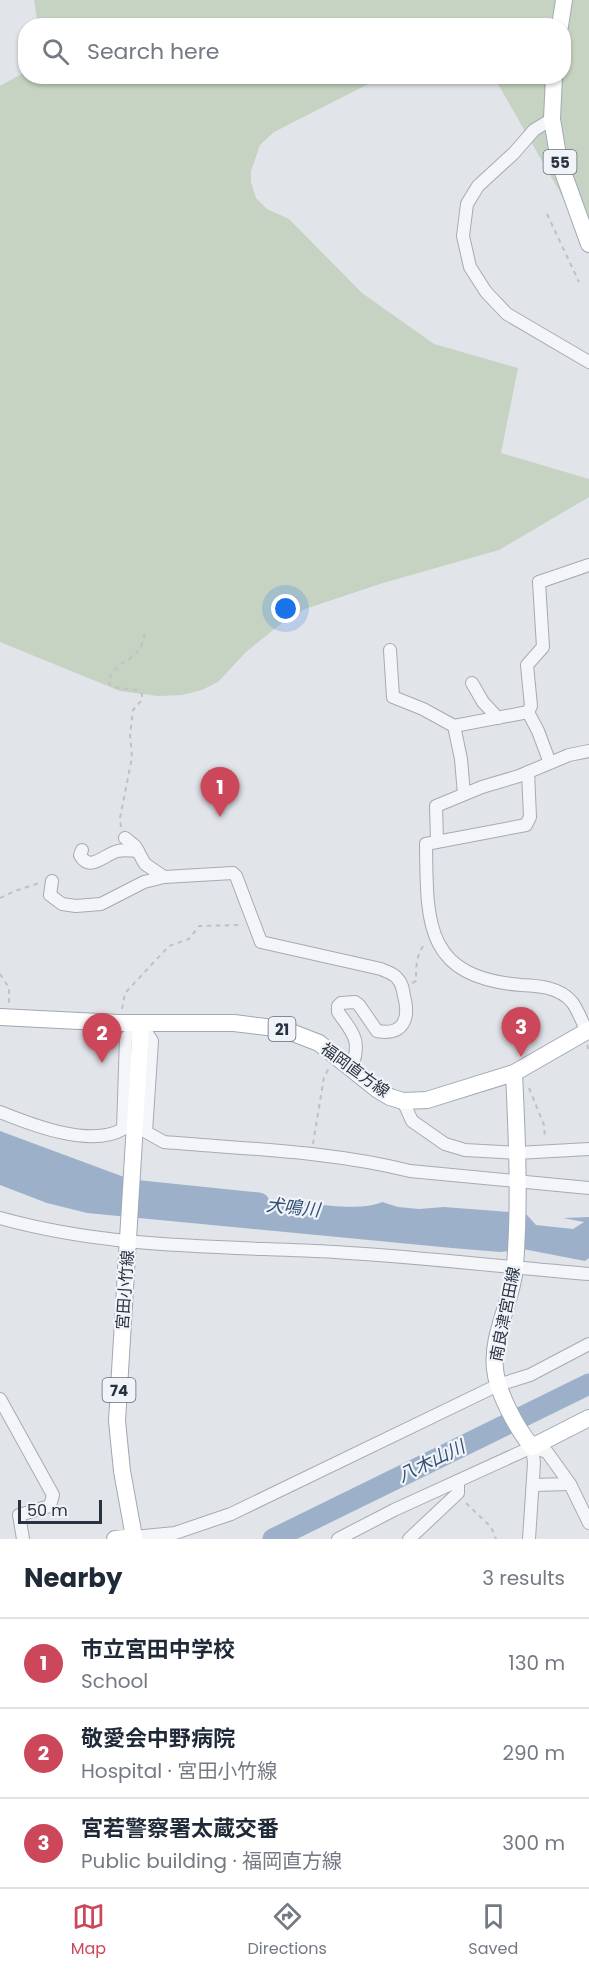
<!DOCTYPE html>
<html lang="en">
<head>
<meta charset="utf-8">
<style>
	body { margin:0; font-family:Poppins,"Noto Sans JP",sans-serif; background:#f2f2f3; color:#1f2937 }
	.scale { position:absolute; left:18px; bottom:15px; width:84px; box-sizing:border-box; padding-left:6px; border:3px solid #293241; border-top:0; font-size:16px; line-height:21px; white-space:nowrap; color:#293241; -webkit-text-stroke:4px #f0f3f7; paint-order:stroke }
	.you { position:absolute; left:286px; top:609px; width:21px; height:21px; margin:-15px; border:4px solid #fff; border-radius:50%; background:#1a73e8; box-shadow:0 0 0 9px #1a73e833 }
	.badge { display:grid; place-items:center; width:39px; height:39px; border-radius:50%; background:#cd475a; color:#fff; font-size:20px; font-weight:700 }
	.pin { position:absolute; translate:-50% -50px; filter:drop-shadow(0 2px 3px #0008) }
	.pin::after { content:''; position:absolute; top:32px; width:21px; height:18px; background:inherit; clip-path:polygon(0 0,100% 0,50% 100%) }
	.list { margin:0; padding:0; list-style:none }
	h2 { display:flex; justify-content:space-between; align-items:center; height:78px; margin:0; padding:0 24px; font-size:26px }
	h2 small { font-size:20px; font-weight:400; color:#747a83 }
	.list li { display:grid; grid-template-columns:39px 1fr auto; gap:18px; align-items:center; box-sizing:border-box; height:90px; padding:0 24px; border-top:2px solid #e0e1e3 }
	.list b { display:block; font-size:22px; white-space:nowrap }
	.list p { margin:0; font-size:20px; white-space:nowrap; color:#747a83 }
	.list em { font-size:20px; font-style:normal; color:#747a83 }
	.icon { flex:none; width:33px; height:33px; fill:none; stroke:currentColor; stroke-width:2; stroke-linecap:round; stroke-linejoin:round }
	.map { position:relative; flex:none; width:589px; height:1539px; overflow:hidden }
	.search { position:absolute; background:#fff; box-shadow:0 2px 4px #0004; left:18px; right:18px; top:18px; height:66px; display:flex; align-items:center; gap:15px; box-sizing:border-box; padding:0 21px; border-radius:24px; color:#747a83; font-size:22px }
	.sheet { height:348px; background:#fff }
	nav { display:flex; justify-content:space-around; align-items:center; box-sizing:border-box; height:84px; border-top:2px solid #e0e1e3; background:#fff; font-size:16px; color:#747a83 }
	nav a { display:grid; justify-items:center; gap:3px }
	nav .on { color:#cd475a }
	.map>svg:first-child { display:block }
	.green { fill:#c6d3c2 }
	.water { fill:#9cb1c9 }
	.lines { fill:none; stroke-linecap:round; stroke-linejoin:round }
	.river { stroke:#9cb1c9; stroke-width:21 }
	.minor-casing { stroke:#a6abb3; stroke-width:14 }
	.major-casing { stroke:#a0a8b5; stroke-width:18 }
	.path { stroke:#bec2c8; stroke-width:2; stroke-dasharray:4.5 4.5; stroke-linecap:butt }
	.minor { stroke:#f3f5f8; stroke-width:12 }
	.major { stroke:#fff; stroke-width:16 }
	.labels { text-anchor:middle; dominant-baseline:central; stroke-width:4.5; stroke-linejoin:round; paint-order:stroke }
	.shield { fill:#f0f3f7; stroke:#656c78; stroke-width:1.5 }
	.shield-label { font-size:15px; font-weight:bold; fill:#293241 }
	.street-label { font-size:16px; fill:#293241; stroke:#f0f3f7 }
	.water-label { font-size:18px; font-style:italic; fill:#335075; stroke:#f0f3f7 }
</style>
</head>
<body>
<div class="map">
<svg width="589" height="1539" viewBox="0 0 589 1539">
	<rect width="100%" height="100%" fill="#e1e4e9"/>
	<g class="green">
		<path d="M34 0H589V221L569 208 494 77 564 76V26H462C453 19 446 22 437 26H38Z"/>
		<polygon points="25,72 26,76 382,77 274,132 260,145 251,171 251,182 256,198 267,209 289,219 362,293 434,344 518,368 501,453 589,479 589,497 499,550 383,583 305,609 282,623 246,652 218,682 202,690 182,695 158,696 120,691 0,642 0,86"/>
	</g>
	<path class="water" d="M0 1131 186 1200 284 1201C295 1199 302 1202 312 1204 332 1206 365 1210 382 1202L398 1207 419 1209 444 1207 509 1212 527 1215 536 1225 573 1229 584 1222 563 1218 589 1217V1258L585 1261 523 1249 500 1252 452 1248 87 1213 47 1203 0 1185Z"/>
	<g class="lines">
		<g class="river">
			<polyline points="141,1191 259,1203"/>
			<polyline points="273,1539 589,1384"/>
		</g>
		<defs>
			<g id="minor">
				<polyline points="552,119 534,130 514,153 478,186 467,204 463,236 470,267 486,292 507,314 589,362"/>
				<polyline points="390,650 393,697 423,709 454,726"/>
				<polyline points="472,683 483,702 498,718"/>
				<polyline points="528,712 531,706 527,665 543,647 539,582 589,565"/>
				<path d="M528 772 530 817 526 825 426 844C427 923 424 977 521 985 540 986 559 987 572 1002 578 1010 582 1022 587 1031"/>
				<polyline points="464,794 461,759 454,726 528,712 538,731 550,763"/>
				<path d="M125 838 135 846 145 864 164 877 233 873 236 876 261 942 381 969C387 972 393 973 397 978 402 983 403 989 404 996 410 1018 404 1036 377 1031L359 1005 355 1002 341 1003 338 1006V1012C354 1035 361 1039 352 1068"/>
				<polyline points="437,842 436,806 482,787 519,776 569,755 589,751"/>
				<path d="M82 850 80 855C90 873 104 854 118 851 124 849 132 851 138 851"/>
				<polyline points="52,881 50,895 62,904 76,906 101,904 144,882 164,877"/>
				<polyline points="403,1101 412,1121 445,1144 465,1150 517,1153 589,1149"/>
				<path d="M0 1112C32 1125 91 1148 123 1129L126 1038 141 1024 152 1041 146 1132 164 1142C246 1149 331 1151 410 1171L589 1188"/>
				<path d="M0 1218C111 1249 221 1246 335 1252 420 1257 504 1267 589 1274"/>
				<polyline points="0,1399 53,1495 50,1506 19,1515 23,1539"/>
				<polyline points="533,1485 570,1484"/>
				<polyline points="134,1539 134,1537 175,1533 231,1514 498,1385 530,1375 589,1344"/>
				<polyline points="338,1539 394,1510 532,1447 547,1452 570,1484 589,1523"/>
				<polyline points="409,1539 458,1493 458,1481"/>
				<polyline points="529,1539 534,1463 532,1447"/>
			</g>
			<g id="major">
				<polyline points="560,26 564,0"/>
				<polyline points="554,76 552,119 559,161 589,244"/>
				<polyline points="0,1017 119,1023 234,1023 283,1029 319,1043 378,1090 390,1097 403,1101 427,1100 514,1073 589,1030"/>
				<path d="M514 1073C517 1137 520 1202 515 1266 513 1300 491 1334 495 1369 497 1392 517 1429 532 1447L589 1418"/>
				<polyline points="115,1539 134,1537 122,1471 117,1421 141,1024"/>
			</g>
		</defs>
		<use href="#minor" class="minor-casing"/>
		<use href="#major" class="major-casing"/>
		<g class="path">
			<polyline points="547,214 579,282"/>
			<path d="M121 827 120 818 132 757 130 735 133 710 142 700V694L136 690 112 687 108 681C118 655 142 665 145 630"/>
			<polyline points="0,898 15,891 39,883"/>
			<polyline points="0,974 9,988 9,1005"/>
			<path d="M412 983 416 981C416 969 416 952 426 943"/>
			<polyline points="122,1009 125,993 169,946 189,939 199,926 243,925"/>
			<polyline points="587,1045 589,1051"/>
			<polyline points="529,1088 544,1125 545,1139"/>
			<polyline points="313,1144 324,1077 329,1068"/>
			<polyline points="466,1503 491,1527 496,1539"/>
		</g>
		<use href="#minor" class="minor"/>
		<use href="#major" class="major"/>
	</g>
	<g class="labels">
		<g class="shield">
			<rect x="543.5" y="150" width="33" height="24" rx="4.5"/>
			<rect x="268.5" y="1017" width="27" height="24" rx="4.5"/>
			<rect x="102.5" y="1378" width="33" height="24" rx="4.5"/>
		</g>
		<g class="shield-label">
			<text x="560" y="162">55</text>
			<text x="282" y="1029">21</text>
			<text x="119" y="1390">74</text>
		</g>
		<g class="street-label">
			<text transform="translate(355 1070) rotate(36)">福岡直方線</text>
			<text transform="translate(125 1290) rotate(-86)">宮田小竹線</text>
			<text transform="translate(505 1314) rotate(-79)">南良津宮田線</text>
		</g>
		<g class="water-label">
			<text transform="translate(293 1207) rotate(6)">犬鳴川</text>
			<text transform="translate(431 1461) rotate(-26)">八木山川</text>
		</g>
	</g>
</svg>
<div class="scale">50 m</div>
<div class="you"></div>
<div class="pin badge" style="left:220px;top:817px">1</div>
<div class="pin badge" style="left:102px;top:1063px">2</div>
<div class="pin badge" style="left:521px;top:1057px">3</div>
<div class="search"><svg class="icon" aria-label="search" viewBox="0 0 24 24"><circle cx="10" cy="10" r="6"/><path d="M15 15l6 6"/></svg>Search here</div>
</div>
<section class="sheet">
<h2>Nearby<small>3 results</small></h2>
<ul class="list">
<li><span class="badge">1</span><div><b>市立宮田中学校</b><p>School</p></div><em>130 m</em></li>
<li><span class="badge">2</span><div><b>敬愛会中野病院</b><p>Hospital · 宮田小竹線</p></div><em>290 m</em></li>
<li><span class="badge">3</span><div><b>宮若警察署太蔵交番</b><p>Public building · 福岡直方線</p></div><em>300 m</em></li>
</ul>
</section>
<nav>
<a class="on"><svg class="icon" aria-label="map" viewBox="0 0 24 24"><path d="M3 6l6-2 6 2 6-2v14l-6 2-6-2-6 2zM9 4v14M15 6v14"/></svg>Map</a>
<a><svg class="icon" aria-label="directions" viewBox="0 0 24 24"><path d="M12 3l9 9-9 9-9-9zM9 14v-3h6M13 9l2 2-2 2"/></svg>Directions</a>
<a><svg class="icon" aria-label="saved" viewBox="0 0 24 24"><path d="M7 4h10v16l-5-4-5 4z"/></svg>Saved</a>
</nav>
</body>
</html>
